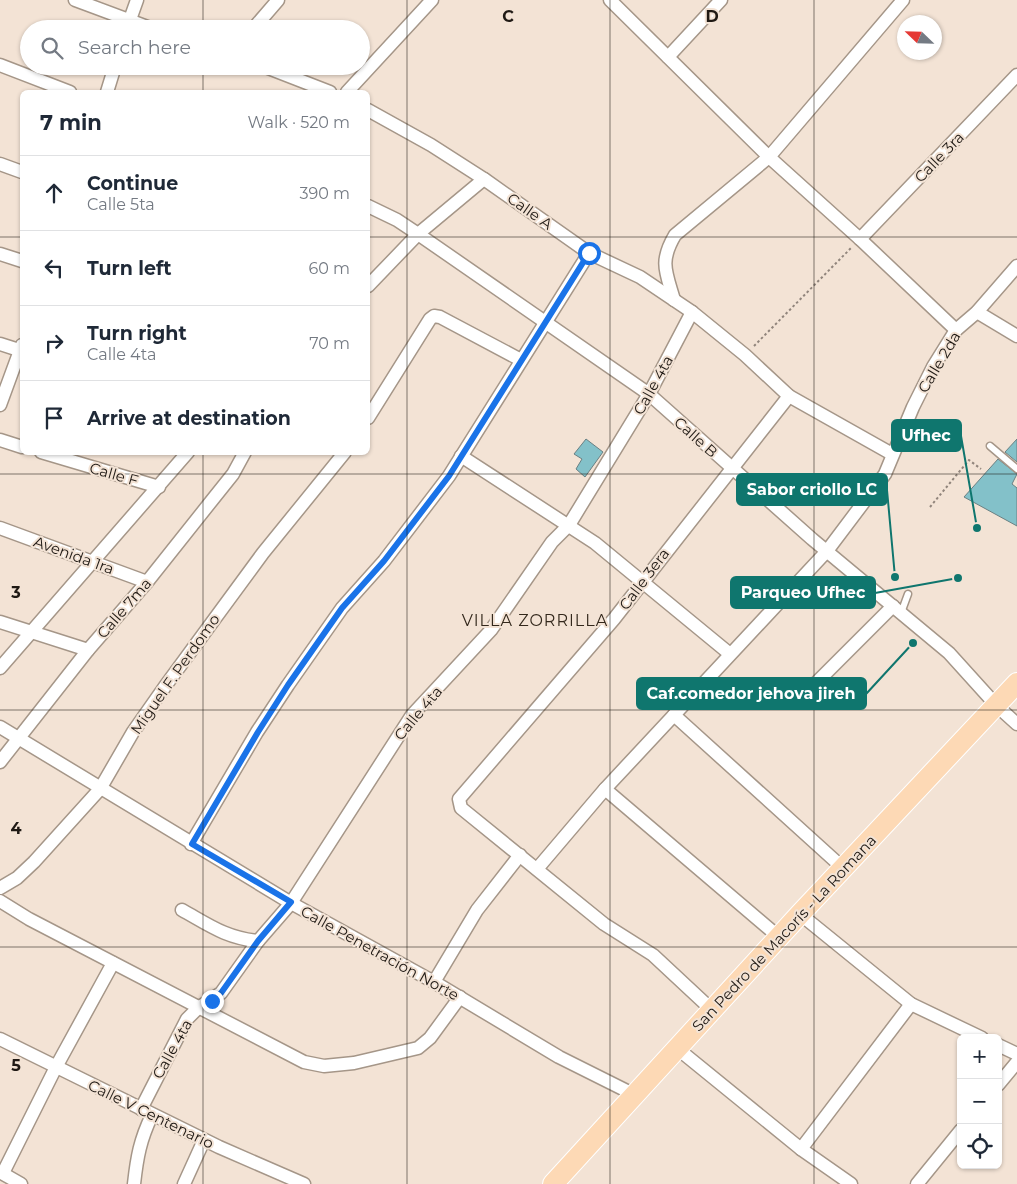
<!DOCTYPE html>
<html lang="en">
<head>
<meta charset="utf-8">
<style>
	body { margin:0; font-family:Montserrat,sans-serif; background:#f6f6f7; color:#1f2937 }
	.controls { position:absolute; right:15px; bottom:15px; display:grid; overflow:hidden; border-radius:8px; box-shadow:0 1px 4px #0004 }
	.controls button { width:45px; height:45px; display:grid; place-items:center; padding:0; border:0; border-bottom:1px solid #e0e1e3; background:#fff; color:#1f2937; font:25px sans-serif }
	.compass { position:absolute; left:897px; top:15px; width:45px; height:45px; border-radius:50%; background:#fff; box-shadow:0 1px 4px #0004; rotate:293deg }
	.stop { position:absolute; width:15px; height:15px; margin:-11px; border:4px solid #1a73e8; border-radius:50%; background:#fff }
	.stop.end { background:#1a73e8; border-color:#fff; box-shadow:0 1px 5px #0008 }
	.list { margin:0; padding:0; list-style:none }
	h2 { display:flex; justify-content:space-between; align-items:center; height:65px; margin:0; padding:0 20px; font-size:21px }
	h2 small { font-size:16px; font-weight:400; color:#747a83 }
	.list li { display:grid; grid-template-columns:32px 1fr auto; gap:15px; align-items:center; box-sizing:border-box; height:75px; padding:0 20px; border-top:1px solid #e0e1e3 }
	.list b { display:block; font-size:19px; white-space:nowrap }
	.list p { margin:0; font-size:16px; white-space:nowrap; color:#747a83 }
	.list em { font-size:16px; font-style:normal; color:#747a83 }
	.icon { flex:none; width:28px; height:28px; fill:none; stroke:currentColor; stroke-width:2; stroke-linecap:round; stroke-linejoin:round }
	.map { position:relative; flex:none; width:1017px; height:1184px; overflow:hidden }
	.search { position:absolute; background:#fff; box-shadow:0 1px 4px #0004; left:20px; top:20px; width:350px; height:55px; display:flex; align-items:center; gap:12px; box-sizing:border-box; padding:0 18px; border-radius:28px; color:#747a83; font-size:19px }
	.panel { position:absolute; background:#fff; box-shadow:0 1px 4px #0004; left:20px; top:90px; width:350px; height:365px; border-radius:8px }
	.map>svg:first-child { display:block }
	.building { fill:#83c1c9; stroke:#6a8083 }
	.lines { fill:none; stroke-linecap:round; stroke-linejoin:round }
	.service-casing { stroke:#a59688; stroke-width:9 }
	.minor-casing { stroke:#a59688; stroke-width:15 }
	.primary-casing { stroke:#fff; stroke-width:22 }
	.path { stroke:#91857c; stroke-width:2; stroke-dasharray:2.5 2.5; stroke-linecap:butt }
	.service { stroke:#fff; stroke-width:6 }
	.minor { stroke:#fff; stroke-width:12 }
	.primary { stroke:#fdd9b5; stroke-width:20 }
	.route { stroke:#1a73e8; stroke-width:6 }
	.grid { fill:none; stroke:#1f1914; stroke-width:1; stroke-opacity:0.55 }
	.labels { text-anchor:middle; dominant-baseline:central; stroke-width:4; stroke-linejoin:round; paint-order:stroke }
	.street-label { font-size:15px; fill:#1f1914; stroke:#f3e3d5 }
	.neighbourhood-label { font-size:16px; letter-spacing:1px; fill:#33281c; stroke:#f3e3d5 }
	.grid-label { font-size:16px; text-anchor:middle; font-weight:bold; fill:#1f1914; stroke:#f3e3d5; stroke-width:4; stroke-linejoin:round; paint-order:stroke }
	.leader { fill:none; stroke:#0f766e; stroke-width:2 }
	.callout-dot { fill:#0f766e; stroke:#f3e3d5; stroke-width:2 }
	.callout { fill:#0f766e; stroke:#0f766e; stroke-width:2 }
	.callout-label { font-size:16px; text-anchor:middle; font-weight:bold; fill:#fff }
</style>
</head>
<body>
<div class="map">
<svg width="1017" height="1184" viewBox="0 0 1017 1184">
	<rect width="100%" height="100%" fill="#f3e3d5"/>
	<g class="building">
		<polygon points="586,439 603,452 585,477 576,469 582,459 574,454"/>
		<polygon points="1017,439 1017,462 1005,452"/>
		<polygon points="998,459 1017,474 1012,484 1017,488 1017,526 964,497"/>
	</g>
	<g class="lines">
		<defs>
			<g id="service">
				<polyline points="990,446 1017,469"/>
				<polyline points="901,613 908,594"/>
			</g>
			<g id="minor">
				<polyline points="75,0 153,29"/>
				<polyline points="610,0 769,157 860,239 956,330"/>
				<polyline points="127,28 137,0"/>
				<polyline points="253,29 278,0"/>
				<polyline points="668,57 721,0"/>
				<polyline points="0,65 70,92"/>
				<polyline points="263,66 330,92"/>
				<polyline points="107,92 115,66"/>
				<polyline points="347,92 432,0"/>
				<polyline points="368,110 431,145 484,179 589,253 640,277 692,312 745,355 789,396 892,454"/>
				<polyline points="0,164 22,172"/>
				<polyline points="368,206 397,220 418,234 649,394 812,539 949,653 996,705 1017,724"/>
				<polyline points="860,239 1017,75"/>
				<polyline points="0,254 22,261"/>
				<polyline points="368,286 418,234 484,179"/>
				<path d="M674 300C666 272 659 262 675 235L769 157 903 0"/>
				<polyline points="977,312 1017,336"/>
				<polyline points="0,344 22,351"/>
				<polyline points="0,405 22,345"/>
				<polyline points="368,418 430,319 434,316 440,317 521,360"/>
				<polyline points="0,440 22,447"/>
				<polyline points="41,452 159,487"/>
				<polyline points="461,456 595,543 730,654"/>
				<polyline points="0,528 147,582"/>
				<polyline points="0,622 88,650"/>
				<polyline points="0,668 188,452"/>
				<polyline points="811,688 893,606"/>
				<polyline points="674,715 843,868"/>
				<polyline points="0,727 291,903 434,982 559,1057 635,1095"/>
				<polyline points="0,762 88,650 147,582 213,499 233,474 245,452"/>
				<polyline points="605,789 780,938"/>
				<polyline points="191,844 257,732 288,685 342,608 384,561 449,476 589,253"/>
				<polyline points="537,869 605,789 827,551 885,474 913,407 933,367 956,330 977,312 1017,266"/>
				<polyline points="0,888 17,878 34,862 100,789 133,732 166,685 263,553 345,452"/>
				<polyline points="0,901 29,919 304,1062 324,1066 354,1063 418,1048 430,1038 460,997"/>
				<path d="M182 910C209 925 226 938 258 941"/>
				<polyline points="800,914 911,1004 982,1038"/>
				<polyline points="434,982 477,910 520,855"/>
				<polyline points="712,1010 653,955 604,924 461,808 459,799 614,619 789,396"/>
				<polyline points="0,1039 219,1147 304,1184"/>
				<polyline points="998,1045 1017,1054"/>
				<polyline points="678,1049 801,1149 851,1184"/>
				<polyline points="998,1085 1017,1062"/>
				<polyline points="141,1109 187,1019 198,1008 221,993 258,941 291,903 412,715 491,630 552,542 569,525 649,394 692,312"/>
				<polyline points="801,1149 911,1004"/>
				<polyline points="0,1172 21,1184"/>
				<polyline points="3,1173 56,1067 113,963"/>
				<path d="M134 1184C137 1157 140 1140 152 1115"/>
				<polyline points="184,1184 204,1140"/>
				<polyline points="917,1184 961,1130"/>
			</g>
			<polyline id="primary" points="553,1184 800,914 1017,683"/>
		</defs>
		<use href="#service" class="service-casing"/>
		<use href="#minor" class="minor-casing"/>
		<use href="#primary" class="primary-casing"/>
		<g class="path">
			<polyline points="754,346 851,248"/>
			<polyline points="930,507 969,460 981,469"/>
		</g>
		<use href="#service" class="service"/>
		<use href="#minor" class="minor"/>
		<use href="#primary" class="primary"/>
	</g>
	<g class="lines">
		<polyline class="route" points="212,1001 221,993 258,941 291,902 192,844 258,732 288,685 342,608 384,561 449,476 589,253"/>
	</g>
	<path class="grid" d="M203 0V29M407 0V1184M610 0V1184M814 0V1184M203 66V92M0 237H22M368 237H1017M203 452V1184M0 474H1017M0 710H1017M0 947H1017"/>
	<g class="labels">
		<g class="street-label">
			<text transform="translate(939 157) rotate(-46)">Calle 3ra</text>
			<text transform="translate(530 211) rotate(35)">Calle A</text>
			<text transform="translate(939 362) rotate(-59)">Calle 2da</text>
			<text transform="translate(653 385) rotate(-61)">Calle 4ta</text>
			<text transform="translate(696 437) rotate(42)">Calle B</text>
			<text transform="translate(114 474) rotate(16)">Calle F</text>
			<text transform="translate(74 555) rotate(20)">Avenida 1ra</text>
			<text transform="translate(644 579) rotate(-53)">Calle 3era</text>
			<text transform="translate(124 608) rotate(-49)">Calle 7ma</text>
			<text transform="translate(175 674) rotate(-55)">Miguel F. Perdomo</text>
			<text transform="translate(418 713) rotate(-50)">Calle 4ta</text>
			<text transform="translate(784 933) rotate(-47)">San Pedro de Macorís - La Romana</text>
			<text transform="translate(380 953) rotate(29)">Calle Penetración Norte</text>
			<text transform="translate(172 1049) rotate(-61)">Calle 4ta</text>
			<text transform="translate(151 1114) rotate(26)">Calle V Centenario</text>
		</g>
		<g class="neighbourhood-label">
			<text x="535" y="620">VILLA ZORRILLA</text>
		</g>
	</g>
	<g class="grid-label">
		<text x="508" y="22">C</text>
		<text x="712" y="22">D</text>
		<text x="16" y="598">3</text>
		<text x="16" y="834">4</text>
		<text x="16" y="1071">5</text>
	</g>
	<path class="leader" d="M977 528L961 436M895 577L887 490M958 578L875 593M913 643L866 694"/>
	<g class="callout-dot">
		<circle cx="977" cy="528" r="5"/>
		<circle cx="895" cy="577" r="5"/>
		<circle cx="958" cy="578" r="5"/>
		<circle cx="913" cy="643" r="5"/>
	</g>
	<g class="callout">
		<rect x="892" y="420" width="69" height="31" rx="5"/>
		<rect x="737" y="474" width="150" height="31" rx="5"/>
		<rect x="731" y="577" width="144" height="31" rx="5"/>
		<rect x="637" y="678" width="229" height="31" rx="5"/>
	</g>
	<g class="callout-label">
		<text x="926" y="441">Ufhec</text>
		<text x="812" y="495">Sabor criollo LC</text>
		<text x="803" y="598">Parqueo Ufhec</text>
		<text x="751" y="699">Caf.comedor jehova jireh</text>
	</g>
</svg>
<div class="controls">
<button>+</button>
<button>−</button>
<button><svg class="icon" aria-label="locate" viewBox="0 0 24 24"><circle cx="12" cy="12" r="6"/><path d="M12 2v4M12 18v4M2 12h4M18 12h4"/></svg></button>
</div>
<svg class="compass" viewBox="-18 -18 36 36"><path d="M0-13l5 13h-10z" fill="#e53935"/><path d="M0 13l5-13h-10z" fill="#747a83"/></svg>
<div class="stop" style="left:589px;top:253px"></div>
<div class="stop end" style="left:212px;top:1001px"></div>
<div class="search"><svg class="icon" aria-label="search" viewBox="0 0 24 24"><circle cx="10" cy="10" r="6"/><path d="M15 15l6 6"/></svg>Search here</div>
<section class="panel">
<h2>7 min<small>Walk · 520 m</small></h2>
<ul class="list">
<li><svg class="icon" aria-label="ahead" viewBox="0 0 24 24"><path d="M12 20V5M6 11l6-6 6 6"/></svg><div><b>Continue</b><p>Calle 5ta</p></div><em>390 m</em></li>
<li><svg class="icon" aria-label="left" viewBox="0 0 24 24"><path d="M17 20v-9H6M10 6l-5 5 5 5"/></svg><div><b>Turn left</b></div><em>60 m</em></li>
<li><svg class="icon" aria-label="right" viewBox="0 0 24 24"><path d="M7 20v-9h11M14 6l5 5-5 5"/></svg><div><b>Turn right</b><p>Calle 4ta</p></div><em>70 m</em></li>
<li><svg class="icon" aria-label="arrive" viewBox="0 0 24 24"><path d="M6 21V4h12l-3 4 3 4H6"/></svg><div><b>Arrive at destination</b></div></li>
</ul>
</section>
</div>
</body>
</html>
